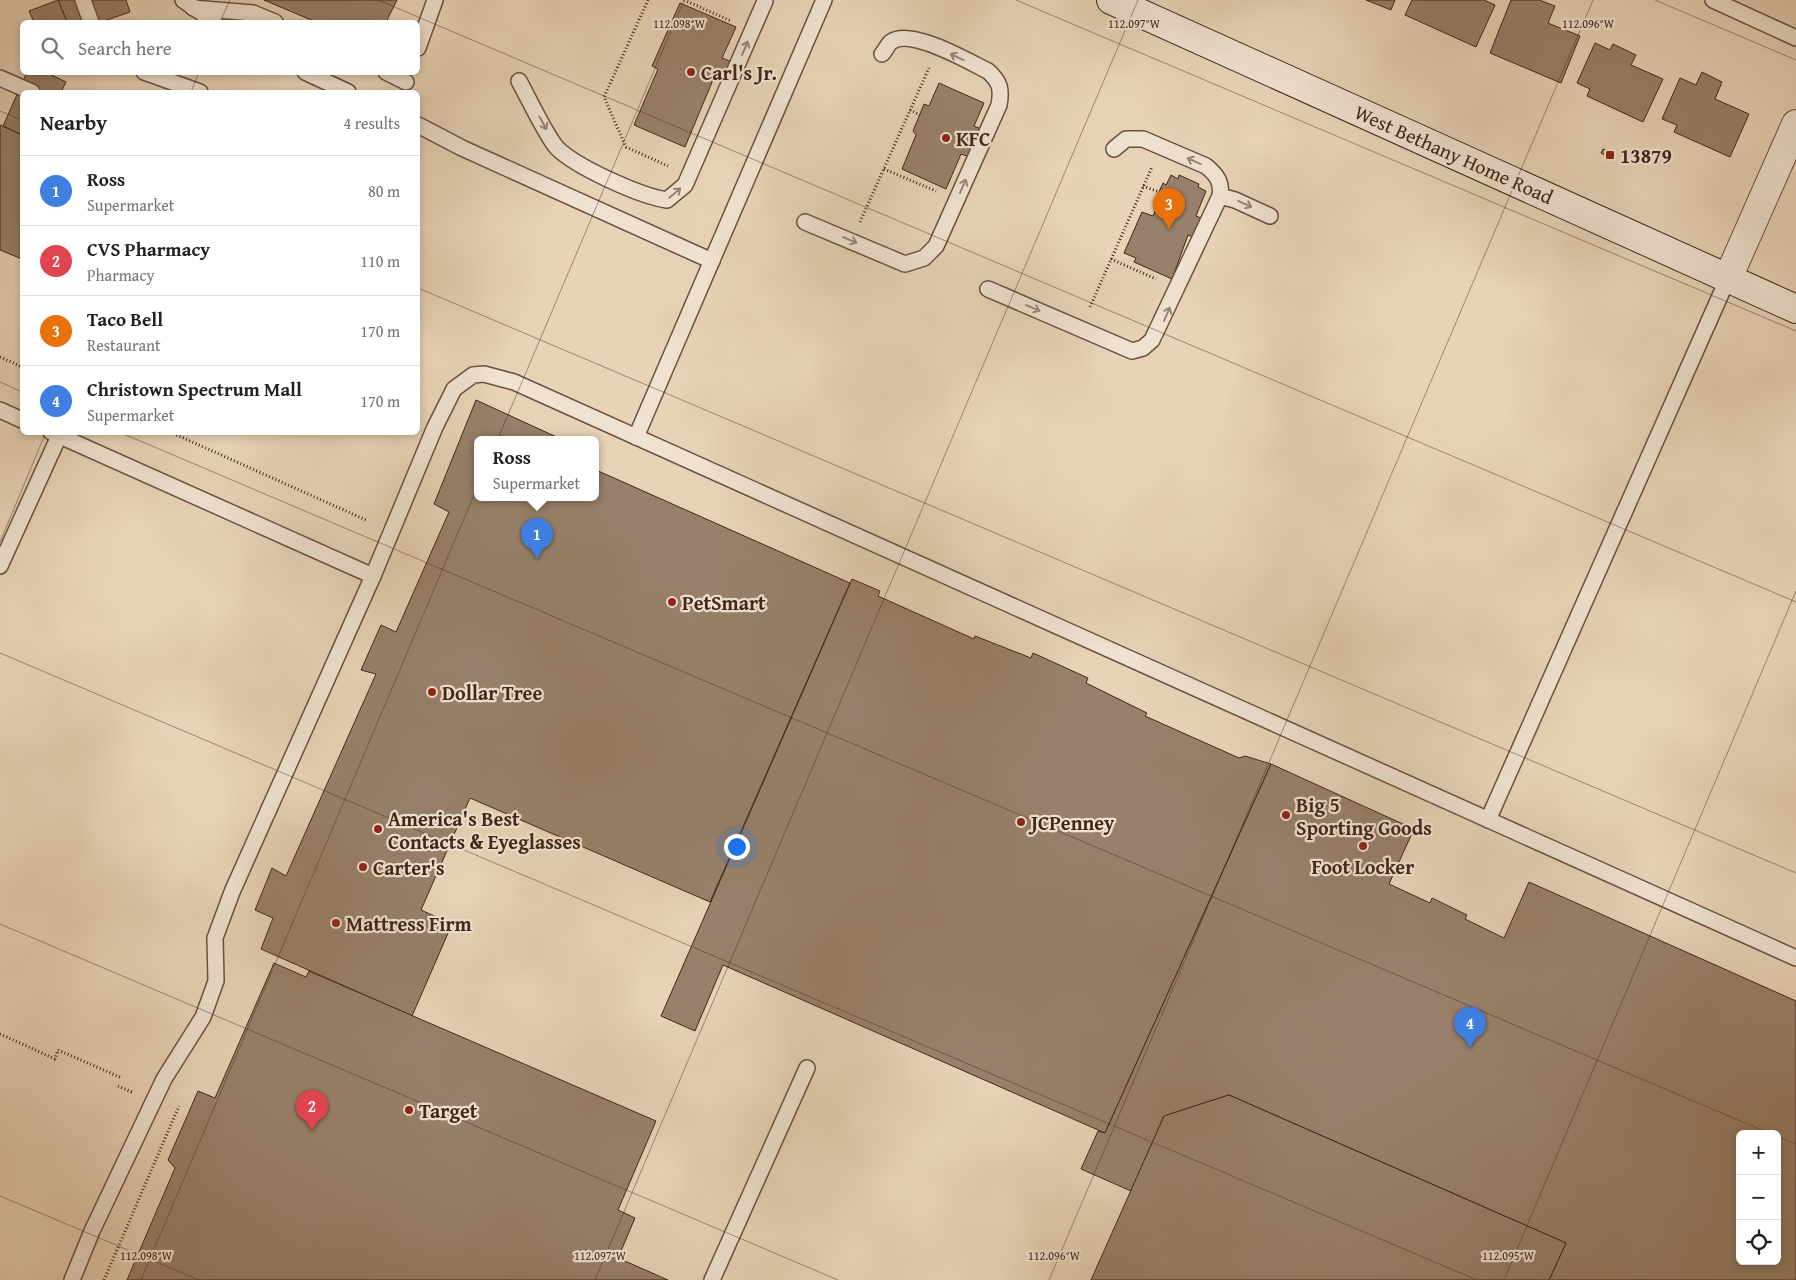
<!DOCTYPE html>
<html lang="en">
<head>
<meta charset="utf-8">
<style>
	body { margin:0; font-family:"Gentium Book Plus",serif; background:#f6f6f6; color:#202124 }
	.controls { position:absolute; right:15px; bottom:15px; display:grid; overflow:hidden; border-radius:8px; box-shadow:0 2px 8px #0003 }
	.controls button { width:45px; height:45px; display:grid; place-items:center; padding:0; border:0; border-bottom:1px solid #e0e0e0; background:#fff; color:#202124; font:25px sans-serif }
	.you { position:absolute; left:736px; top:846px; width:18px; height:18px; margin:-12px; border:4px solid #fff; border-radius:50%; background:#1a73e8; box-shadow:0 0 0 8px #1a73e833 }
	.badge { display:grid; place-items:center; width:32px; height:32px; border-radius:50%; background:#1a73e8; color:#fff; font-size:16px; font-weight:700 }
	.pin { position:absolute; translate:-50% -41px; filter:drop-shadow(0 1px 2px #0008) }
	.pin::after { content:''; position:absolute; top:26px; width:18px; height:15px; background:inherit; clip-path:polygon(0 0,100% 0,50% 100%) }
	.popup { position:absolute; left:474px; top:436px; width:125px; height:65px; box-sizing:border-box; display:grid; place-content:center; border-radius:8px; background:#fff; filter:drop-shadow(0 1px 4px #0005); font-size:16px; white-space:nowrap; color:#757577 }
	.popup b { font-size:19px; color:#202124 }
	.popup::after { content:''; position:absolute; left:50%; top:100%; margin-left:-10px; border:10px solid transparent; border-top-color:#fff }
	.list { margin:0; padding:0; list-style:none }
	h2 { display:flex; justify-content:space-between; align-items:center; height:65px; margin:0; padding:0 20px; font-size:21px }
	h2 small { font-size:16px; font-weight:400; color:#757577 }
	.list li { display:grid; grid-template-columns:32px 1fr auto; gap:15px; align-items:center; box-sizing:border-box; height:70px; padding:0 20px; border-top:1px solid #e0e0e0 }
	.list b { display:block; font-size:19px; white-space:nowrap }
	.list p { margin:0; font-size:16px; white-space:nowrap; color:#757577 }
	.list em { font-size:16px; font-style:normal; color:#757577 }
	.icon { flex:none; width:28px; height:28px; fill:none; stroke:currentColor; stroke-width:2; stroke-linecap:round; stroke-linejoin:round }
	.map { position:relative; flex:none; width:1796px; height:1280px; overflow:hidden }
	.search { position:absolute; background:#fff; box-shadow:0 2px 8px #0003; left:20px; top:20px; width:400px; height:55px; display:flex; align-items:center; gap:12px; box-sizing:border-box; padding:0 18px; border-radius:8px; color:#757577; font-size:19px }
	.panel { position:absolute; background:#fff; box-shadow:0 2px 8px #0003; left:20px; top:90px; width:400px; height:345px; border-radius:8px }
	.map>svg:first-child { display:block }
	.building { fill:#98806a; stroke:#412617; fill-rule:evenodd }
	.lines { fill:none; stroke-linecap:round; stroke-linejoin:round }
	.service-casing { stroke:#6b513f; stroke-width:18 }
	.minor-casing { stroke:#6b513f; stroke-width:30 }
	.secondary-casing { stroke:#412617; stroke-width:30 }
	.path { stroke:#412617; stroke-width:3; stroke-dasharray:1 2.5; stroke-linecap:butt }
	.service { stroke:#f0e2d0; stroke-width:15 }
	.minor { stroke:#f0e2d0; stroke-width:28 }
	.secondary { stroke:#f0e2d0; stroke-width:28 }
	.oneway { stroke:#988474 }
	.ticks { fill:none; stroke:#412617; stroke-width:1; stroke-opacity:0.45 }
	.poi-dot { fill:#8f2418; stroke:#f0e2d0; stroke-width:2 }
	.labels { text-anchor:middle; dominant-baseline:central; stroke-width:4.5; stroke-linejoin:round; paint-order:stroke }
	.poi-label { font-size:20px; font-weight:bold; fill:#412617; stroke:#f0e2d0; text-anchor:start }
	.street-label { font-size:20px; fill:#412617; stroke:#f0e2d0 }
	.ticks-label { font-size:12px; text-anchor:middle; fill:#412617; stroke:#f0e2d0; stroke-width:4.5; stroke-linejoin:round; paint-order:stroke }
</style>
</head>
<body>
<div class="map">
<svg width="1796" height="1280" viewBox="0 0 1796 1280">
	<rect width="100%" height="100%" fill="#e8d3b6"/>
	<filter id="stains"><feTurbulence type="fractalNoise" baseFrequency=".004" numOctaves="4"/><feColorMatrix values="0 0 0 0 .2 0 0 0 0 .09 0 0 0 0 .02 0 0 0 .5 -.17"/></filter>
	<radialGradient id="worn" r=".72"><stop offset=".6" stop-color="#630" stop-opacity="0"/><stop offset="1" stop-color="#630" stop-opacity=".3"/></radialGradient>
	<g class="building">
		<polygon points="58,0 126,0 130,12 101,22 67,22"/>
		<polygon points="58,0 67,22 34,22 29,11"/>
		<polygon points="264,0 397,0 386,22 316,22"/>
		<polygon points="1366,0 1395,0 1391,10"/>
		<polygon points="1412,0 1484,0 1495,5 1476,47 1405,15"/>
		<polygon points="1511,0 1539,0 1555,6 1548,23 1580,36 1561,83 1490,53"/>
		<polygon points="680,3 736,27 722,58 730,61 723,79 715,75 685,147 634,125 658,69 652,66"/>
		<polygon points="1595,43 1610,50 1613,44 1636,55 1631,65 1663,79 1643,122 1587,96 1590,89 1577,83"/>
		<polygon points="27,72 45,72 66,82 61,92 22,92 22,135 3,126"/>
		<polygon points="1702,72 1722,82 1715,99 1749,114 1730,157 1674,132 1677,125 1662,119 1680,78 1696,85"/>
		<polygon points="939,83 984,103 974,126 981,129 973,158 961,154 946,189 902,169 916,135 913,131 924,104 929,106"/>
		<polygon points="0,125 22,135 22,259 0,250"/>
		<polygon points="1603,149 1615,154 1613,159 1601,153"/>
		<polygon points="1171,175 1178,179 1179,175 1199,184 1198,187 1206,191 1196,216 1201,218 1193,237 1188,235 1172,279 1134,262 1136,258 1124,253 1142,212 1153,216 1158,205 1154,203 1163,183 1166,185"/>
		<polygon points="476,400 563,440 478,440 478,498 596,498 596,470 850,583 710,902 470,798 421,910 452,924 412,1016 261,949 273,918 255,910 272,868 286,876 376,674 361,670 381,625 396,632 449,512 434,504"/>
		<polygon points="852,579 880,591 878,596 974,639 975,636 1031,658 1033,653 1088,678 1086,683 1147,713 1145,716 1239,758 1245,756 1271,764 1105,1133 723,965 695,1031 661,1016"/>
		<path d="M1271 764 1414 829 1389 884 1430 903 1432 898 1467 915 1465 919 1504 938 1529 882 1796 1001V1280H1549L1566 1243 1229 1095 1164 1116 1131 1191 1081 1169 1098 1131 1105 1133ZM1740 1134H1777V1261H1740Z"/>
		<polygon points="274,963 306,977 309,971 656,1121 618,1210 635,1218 618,1258 668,1280 127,1280 175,1168 168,1160 198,1091 215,1098"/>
		<polygon points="1229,1095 1566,1243 1549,1280 1091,1280 1164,1116"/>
	</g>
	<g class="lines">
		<defs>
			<g id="service">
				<polyline points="83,0 91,22"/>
				<polyline points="183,0 215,22"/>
				<polyline points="1713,0 1796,38"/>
				<polyline points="193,8 253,13 275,22"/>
				<polyline points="418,48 435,0"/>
				<polyline points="144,72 200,92"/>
				<polyline points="305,72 348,92"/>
				<polyline points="386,72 406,82"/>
				<polyline points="0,78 32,92"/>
				<path d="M519 81C528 97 546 136 557 148 576 167 640 196 667 200L685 185 765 1"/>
				<polyline points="418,125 462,148 712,261"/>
				<polyline points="1220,196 1235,200 1270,216"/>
				<path d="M805 222 905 264 924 258 936 246 999 105C1002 89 1000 82 988 71 969 62 910 27 891 42 888 44 885 51 882 54"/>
				<path d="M988 289 1132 351 1143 348 1152 340 1220 196C1222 182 1217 175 1206 166L1143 139H1126L1114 149"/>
				<polyline points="0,410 22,420"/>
				<polyline points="51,432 373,576"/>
				<polyline points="636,437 824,0"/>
				<polyline points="0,566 59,436"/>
				<polyline points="1488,820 1728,278"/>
				<polyline points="72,1280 92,1231 164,1079 203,1017 216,981 215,938 232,892 373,576 435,427 454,389 473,375 484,374 514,382 1796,958"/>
				<polyline points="712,1280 807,1068"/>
			</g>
			<polyline id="minor" points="1728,278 1796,124"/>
			<polyline id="secondary" points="1111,0 1796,309"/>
		</defs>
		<use href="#service" class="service-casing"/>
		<use href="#minor" class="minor-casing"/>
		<use href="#secondary" class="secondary-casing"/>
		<g class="path">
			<polyline points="648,0 604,97 626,147 668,166"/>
			<polyline points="684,0 731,21"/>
			<polyline points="910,110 920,115"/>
			<polyline points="884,169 936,191"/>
			<polyline points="1143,186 1159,192"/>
			<polyline points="860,222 929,68"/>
			<polyline points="1111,259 1156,279"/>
			<polyline points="1090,307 1152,167"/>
			<polyline points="0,357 22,367"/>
			<polyline points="170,432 366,520"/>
			<polyline points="0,1034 55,1059 58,1050 122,1078"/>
			<polyline points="118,1086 134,1093"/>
			<polyline points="104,1280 179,1106"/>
		</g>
		<use href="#service" class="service"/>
		<use href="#minor" class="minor"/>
		<use href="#secondary" class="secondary"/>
	</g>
	<defs><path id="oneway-shaft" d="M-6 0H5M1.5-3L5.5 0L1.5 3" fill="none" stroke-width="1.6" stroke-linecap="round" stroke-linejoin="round" transform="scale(1.25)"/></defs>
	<g class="oneway">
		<use href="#oneway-shaft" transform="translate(745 48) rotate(-67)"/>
		<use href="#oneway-shaft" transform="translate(957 57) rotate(-155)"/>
		<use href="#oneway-shaft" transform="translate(543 123) rotate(61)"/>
		<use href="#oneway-shaft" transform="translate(1194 161) rotate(-156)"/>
		<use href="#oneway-shaft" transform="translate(963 186) rotate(-66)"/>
		<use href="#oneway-shaft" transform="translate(675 193) rotate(-40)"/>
		<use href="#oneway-shaft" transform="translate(1245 204) rotate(24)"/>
		<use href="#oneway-shaft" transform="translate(850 240) rotate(23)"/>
		<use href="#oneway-shaft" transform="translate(1033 308) rotate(23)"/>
		<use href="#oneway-shaft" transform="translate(1167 314) rotate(-66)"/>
	</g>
	<path class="ticks" d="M378 0 1796 602M1016 0 1796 331M1655 0 1796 60M220 22 230 0M191 92 199 72M0 111 22 120M418 288 1796 873M0 382 22 392M119 432 1771 1134M0 542 46 432M0 653 1477 1280M0 924 838 1280M1777 1136 1796 1144M0 1196 199 1280M141 1280 684 0M595 1280 1138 0M1049 1280 1593 0M1504 1280 1796 591"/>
	<g class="poi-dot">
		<circle cx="691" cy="72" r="5"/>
		<circle cx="946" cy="138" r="5"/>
		<rect x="1605" y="150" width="10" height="10" rx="2.5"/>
		<circle cx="672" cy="602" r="5"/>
		<circle cx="432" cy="692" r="5"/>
		<circle cx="1286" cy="815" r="5"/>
		<circle cx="1021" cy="822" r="5"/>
		<circle cx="378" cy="829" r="5"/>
		<circle cx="1363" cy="846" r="5"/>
		<circle cx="363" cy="867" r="5"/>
		<circle cx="336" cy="923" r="5"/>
		<circle cx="409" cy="1110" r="5"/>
	</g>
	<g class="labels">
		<g class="poi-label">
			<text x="701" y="72">Carl's Jr.</text>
			<text x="956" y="138">KFC</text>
			<text x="1620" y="155">13879</text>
			<text x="682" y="602">PetSmart</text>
			<text x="442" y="692">Dollar Tree</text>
			<text x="1296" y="804">Big 5<tspan x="1296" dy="23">Sporting Goods</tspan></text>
			<text x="388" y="818">America's Best<tspan x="388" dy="23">Contacts &amp; Eyeglasses</tspan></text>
			<text x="1031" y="822">JCPenney</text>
			<text x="1363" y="866" text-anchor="middle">Foot Locker</text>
			<text x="373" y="867">Carter's</text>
			<text x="346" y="923">Mattress Firm</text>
			<text x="419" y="1110">Target</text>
		</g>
		<g class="street-label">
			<text transform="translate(1454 154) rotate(24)">West Bethany Home Road</text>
		</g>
	</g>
	<g class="ticks-label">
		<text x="679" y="28">112.098°W</text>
		<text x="1134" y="28">112.097°W</text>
		<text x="1588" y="28">112.096°W</text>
		<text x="146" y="1260">112.098°W</text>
		<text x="600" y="1260">112.097°W</text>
		<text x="1054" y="1260">112.096°W</text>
		<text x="1508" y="1260">112.095°W</text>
	</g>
	<rect width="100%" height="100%" filter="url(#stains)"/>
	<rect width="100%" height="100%" fill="url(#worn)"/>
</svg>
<div class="controls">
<button>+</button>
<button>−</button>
<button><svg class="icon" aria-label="locate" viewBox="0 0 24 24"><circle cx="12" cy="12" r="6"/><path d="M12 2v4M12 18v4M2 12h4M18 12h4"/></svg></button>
</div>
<div class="you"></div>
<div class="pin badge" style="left:537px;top:559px;background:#3f7fe0">1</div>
<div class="popup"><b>Ross</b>Supermarket</div>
<div class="pin badge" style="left:312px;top:1131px;background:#e0444e">2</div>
<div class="pin badge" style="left:1169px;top:229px;background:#e8710a">3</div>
<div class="pin badge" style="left:1470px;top:1048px;background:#3f7fe0">4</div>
<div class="search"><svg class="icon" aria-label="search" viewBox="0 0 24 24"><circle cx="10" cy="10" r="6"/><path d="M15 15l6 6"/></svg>Search here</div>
<section class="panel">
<h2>Nearby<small>4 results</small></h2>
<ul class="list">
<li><span class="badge" style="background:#3f7fe0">1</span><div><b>Ross</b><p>Supermarket</p></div><em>80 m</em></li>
<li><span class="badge" style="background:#e0444e">2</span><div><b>CVS Pharmacy</b><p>Pharmacy</p></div><em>110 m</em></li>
<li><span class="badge" style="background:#e8710a">3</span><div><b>Taco Bell</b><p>Restaurant</p></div><em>170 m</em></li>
<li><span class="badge" style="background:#3f7fe0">4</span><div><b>Christown Spectrum Mall</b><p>Supermarket</p></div><em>170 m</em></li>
</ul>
</section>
</div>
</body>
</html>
